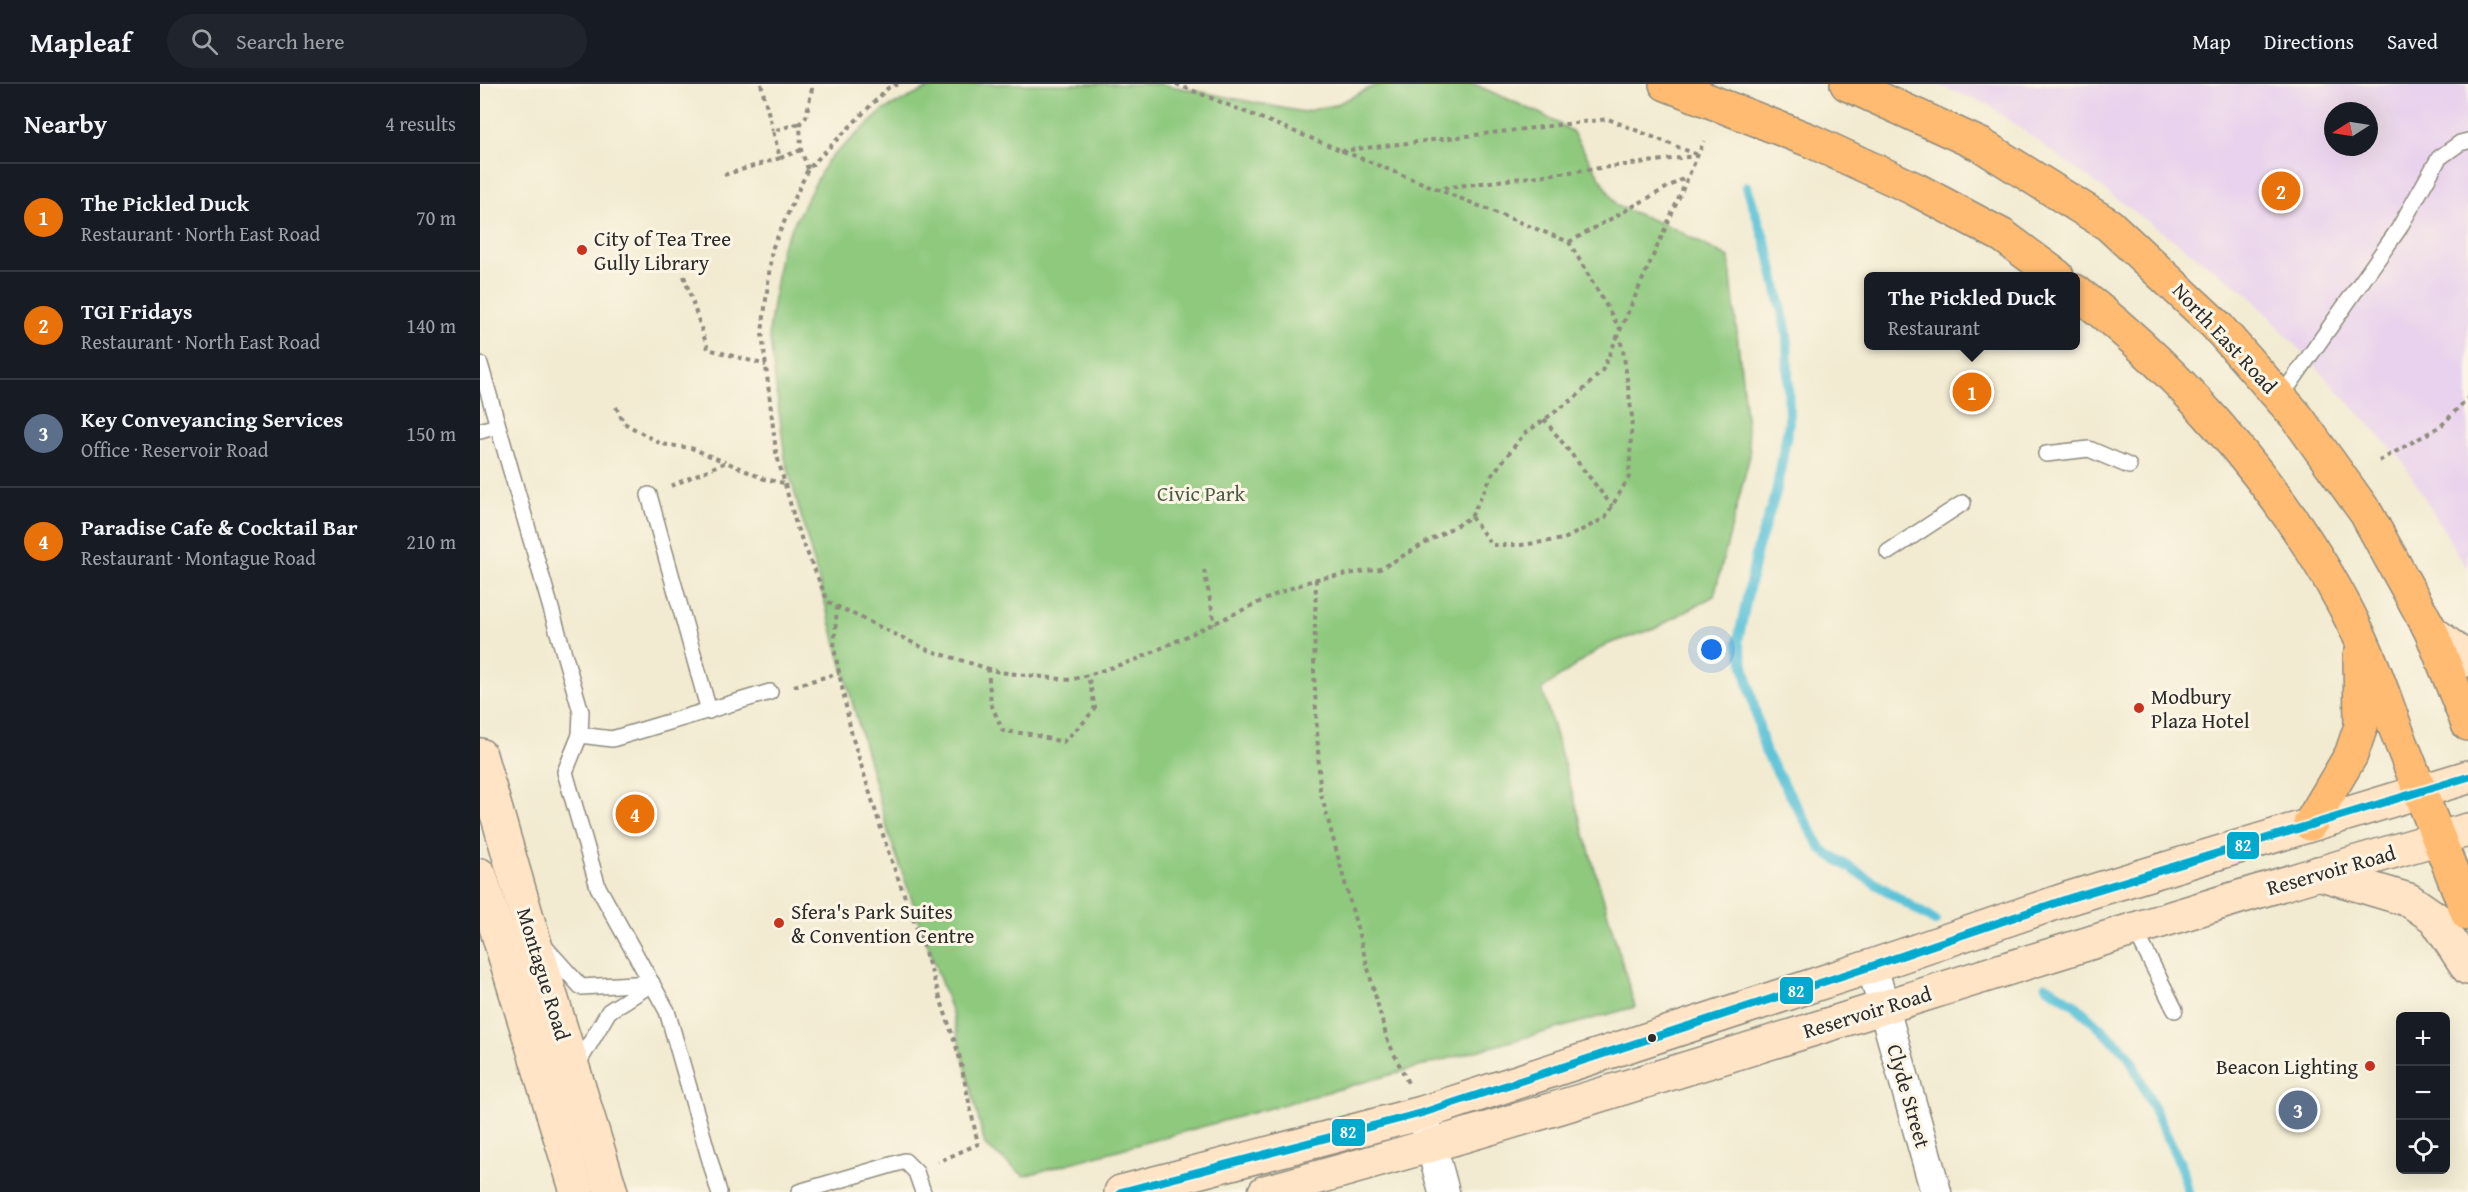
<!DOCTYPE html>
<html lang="en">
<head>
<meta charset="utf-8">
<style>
	body { margin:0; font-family:"Gentium Book Plus",serif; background:#20242c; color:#f1f3f6 }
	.controls { position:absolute; right:18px; bottom:18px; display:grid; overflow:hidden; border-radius:9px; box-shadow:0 6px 24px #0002 }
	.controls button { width:54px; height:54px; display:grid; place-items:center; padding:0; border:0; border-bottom:2px solid #363941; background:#171b24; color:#f1f3f6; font:30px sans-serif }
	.compass { position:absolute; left:1844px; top:18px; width:54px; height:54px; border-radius:50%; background:#171b24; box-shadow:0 6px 24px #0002; rotate:258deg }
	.you { position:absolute; left:1232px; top:566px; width:21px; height:21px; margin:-15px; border:4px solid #fff; border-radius:50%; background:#1a73e8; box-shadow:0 0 0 9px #1a73e833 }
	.badge { display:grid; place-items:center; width:39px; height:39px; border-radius:50%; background:#8c9099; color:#fff; font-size:20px; font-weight:700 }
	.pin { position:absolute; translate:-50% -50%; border:3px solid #fff; box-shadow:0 2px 6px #0006 }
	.popup { position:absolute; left:1384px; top:188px; width:216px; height:78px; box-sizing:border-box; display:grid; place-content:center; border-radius:9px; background:#171b24; filter:drop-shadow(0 2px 4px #0005); font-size:20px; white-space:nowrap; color:#9ea1a6 }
	.popup b { font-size:22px; color:#f1f3f6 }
	.popup::after { content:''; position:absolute; left:50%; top:100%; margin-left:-12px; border:12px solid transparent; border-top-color:#171b24 }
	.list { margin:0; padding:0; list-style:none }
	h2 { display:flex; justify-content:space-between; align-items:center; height:78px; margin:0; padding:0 24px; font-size:26px }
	h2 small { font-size:20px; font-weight:400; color:#9ea1a6 }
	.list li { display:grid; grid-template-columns:39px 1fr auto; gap:18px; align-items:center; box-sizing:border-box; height:108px; padding:0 24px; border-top:2px solid #363941 }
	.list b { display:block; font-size:22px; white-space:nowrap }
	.list p { margin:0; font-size:20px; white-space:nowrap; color:#9ea1a6 }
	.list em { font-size:20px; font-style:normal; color:#9ea1a6 }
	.icon { flex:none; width:33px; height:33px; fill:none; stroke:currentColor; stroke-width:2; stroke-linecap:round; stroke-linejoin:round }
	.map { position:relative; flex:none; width:1988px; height:1108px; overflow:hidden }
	header { display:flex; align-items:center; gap:36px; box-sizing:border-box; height:84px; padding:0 30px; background:#171b24; border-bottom:2px solid #363941 }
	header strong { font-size:28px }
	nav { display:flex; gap:33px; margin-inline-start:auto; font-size:21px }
	.search { width:420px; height:54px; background:#20242c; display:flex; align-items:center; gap:15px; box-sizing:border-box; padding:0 21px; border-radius:33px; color:#9ea1a6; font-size:22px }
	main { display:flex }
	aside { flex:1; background:#171b24 }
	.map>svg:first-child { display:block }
	.built { fill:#e9d2ed; fill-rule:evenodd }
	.green { fill:#8ec97e; stroke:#5c7a54; stroke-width:1.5 }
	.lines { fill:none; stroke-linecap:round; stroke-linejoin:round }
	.stream { stroke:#5bc2d8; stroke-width:10 }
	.service-casing { stroke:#8e8b7e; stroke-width:18 }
	.minor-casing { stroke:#8e8b7e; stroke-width:33 }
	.secondary-casing { stroke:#8e8b7e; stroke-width:36 }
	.trunk-casing { stroke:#8e8b7e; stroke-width:36 }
	.path { stroke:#8e8b7e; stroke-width:4; stroke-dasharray:4.5 4.5; stroke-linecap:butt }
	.service { stroke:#fff; stroke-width:15 }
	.minor { stroke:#fff; stroke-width:30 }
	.secondary { stroke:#ffe4c6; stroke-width:33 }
	.trunk { stroke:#ffbb71; stroke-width:33 }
	.bus-1-casing { stroke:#fcf5e5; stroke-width:12 }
	.bus-1 { stroke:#00a9ce; stroke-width:8 }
	.poi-dot { fill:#c8321e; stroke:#fcf5e5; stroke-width:2 }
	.bus-dot { fill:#2b2b2b; stroke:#fcf5e5; stroke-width:2 }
	.labels { text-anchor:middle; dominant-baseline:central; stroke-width:6; stroke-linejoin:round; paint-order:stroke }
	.poi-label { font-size:21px; fill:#2b2b2b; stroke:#fcf5e5; text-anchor:start }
	.street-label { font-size:21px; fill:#2b2b2b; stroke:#fcf5e5 }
	.park-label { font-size:21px; fill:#495a44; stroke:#fcf5e5 }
	.line-badge { stroke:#fcf5e5; stroke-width:2 }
	.badge-label { font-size:16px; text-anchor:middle; font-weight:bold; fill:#fff }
</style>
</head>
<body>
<header>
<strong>Mapleaf</strong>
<div class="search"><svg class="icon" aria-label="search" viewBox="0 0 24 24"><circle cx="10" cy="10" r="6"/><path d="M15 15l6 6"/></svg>Search here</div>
<nav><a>Map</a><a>Directions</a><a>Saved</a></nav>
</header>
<main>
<aside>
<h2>Nearby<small>4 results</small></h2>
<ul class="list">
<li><span class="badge" style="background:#e8710a">1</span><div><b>The Pickled Duck</b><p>Restaurant · North East Road</p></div><em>70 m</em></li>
<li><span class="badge" style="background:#e8710a">2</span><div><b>TGI Fridays</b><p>Restaurant · North East Road</p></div><em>140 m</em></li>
<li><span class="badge" style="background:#5c6f8a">3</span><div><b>Key Conveyancing Services</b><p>Office · Reservoir Road</p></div><em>150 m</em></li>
<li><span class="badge" style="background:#e8710a">4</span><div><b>Paradise Cafe &amp; Cocktail Bar</b><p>Restaurant · Montague Road</p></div><em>210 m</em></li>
</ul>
</aside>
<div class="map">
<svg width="1988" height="1108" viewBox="0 0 1988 1108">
	<rect width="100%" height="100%" fill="#fcf5e5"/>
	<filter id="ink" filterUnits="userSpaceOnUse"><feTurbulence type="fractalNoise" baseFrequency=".0167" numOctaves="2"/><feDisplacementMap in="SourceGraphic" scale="12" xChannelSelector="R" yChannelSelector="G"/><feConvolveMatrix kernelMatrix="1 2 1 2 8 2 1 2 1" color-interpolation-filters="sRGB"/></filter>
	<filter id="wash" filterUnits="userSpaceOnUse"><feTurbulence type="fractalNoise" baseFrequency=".008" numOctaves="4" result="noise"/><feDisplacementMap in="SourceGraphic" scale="24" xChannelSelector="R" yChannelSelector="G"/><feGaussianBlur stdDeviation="1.35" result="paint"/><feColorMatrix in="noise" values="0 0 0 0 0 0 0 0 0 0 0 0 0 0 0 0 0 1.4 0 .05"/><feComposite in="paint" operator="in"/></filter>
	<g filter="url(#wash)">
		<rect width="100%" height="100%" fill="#f2ebd1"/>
		<path class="built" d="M1455 0H1988V486L1921 375 1769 211 1507 20ZM1853 27H1889V63H1853Z"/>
		<polygon class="green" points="457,0 681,0 823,28 855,21 898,0 994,0 1059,29 1092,47 1137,122 1193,144 1249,174 1270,371 1234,512 1174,545 1125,561 1062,605 1155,923 544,1092 505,1061 472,929 409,751 305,374 289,248 301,164 347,77 404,26"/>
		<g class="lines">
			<g class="stream">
				<polyline points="1267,103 1289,169 1307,250 1309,338 1296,409 1277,466 1258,557 1285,667 1342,766 1455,837"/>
				<polyline points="1566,902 1593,919 1648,970 1703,1086 1708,1108"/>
			</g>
		</g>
	</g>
	<g filter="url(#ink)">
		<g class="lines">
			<defs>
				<g id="service">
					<polyline points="0,280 101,628 100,651 85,688 118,803 187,927 239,1108"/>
					<polyline points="1800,314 1918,146 1959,74 1980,59 1988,57"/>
					<polyline points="0,347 17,342"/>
					<polyline points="1566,370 1609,365 1649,382"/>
					<polyline points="169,411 229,627"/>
					<polyline points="1408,468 1483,419"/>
					<polyline points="100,651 132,655 290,608"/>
					<polyline points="1655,846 1695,926"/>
					<polyline points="65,863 101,903 172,899"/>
					<polyline points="96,983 129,927 170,901"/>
					<polyline points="319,1108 425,1077 436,1088 443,1108"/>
				</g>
				<g id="minor">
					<polyline points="1392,882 1456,1108"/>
					<polyline points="945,1038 964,1108"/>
				</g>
				<g id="secondary">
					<polyline points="1951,547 1988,576"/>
					<polyline points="0,671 51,847 131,1108"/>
					<polyline points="1838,789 1929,816 1955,834 1988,884"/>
					<polyline points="0,791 97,1108"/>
					<polyline points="641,1108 942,1029 1392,882 1590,814 1988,693"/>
					<path d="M785 1108C1189 998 1585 860 1988 746"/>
				</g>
				<g id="trunk">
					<polyline points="1186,0 1329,56 1435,105 1523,152 1577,192"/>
					<polyline points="1367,0 1501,61 1629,141 1736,241 1817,333 1886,429 1951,547 1988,640"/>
					<path d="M1595 207C1705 289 1821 427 1879 551 1894 582 1905 616 1917 648 1941 709 1964 770 1988 830"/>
					<polyline points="1830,740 1871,671 1881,642 1880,572"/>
				</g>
			</defs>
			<use href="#service" class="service-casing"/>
			<use href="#minor" class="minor-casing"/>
			<use href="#secondary" class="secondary-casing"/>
			<use href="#trunk" class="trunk-casing"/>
			<g class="path">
				<polyline points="281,0 293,47"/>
				<polyline points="418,0 408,4 328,85 292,165 282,249 296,368 317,444 348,518 448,566 519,588 590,596 608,591 658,575 801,508 836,495 900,485 991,433 1012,391 1044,350 1096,313 1122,287 1224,57"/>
				<polyline points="696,0 1089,158 1140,245"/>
				<polyline points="861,67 1128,35 1218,71"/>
				<polyline points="300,74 321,66"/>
				<polyline points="328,85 321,66 320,39 326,33 333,0"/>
				<polyline points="244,91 300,74 293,47 320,39"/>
				<polyline points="955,105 1215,72"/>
				<polyline points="1089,158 1206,93"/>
				<polyline points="204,192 228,265 286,281"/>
				<polyline points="136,323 144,339 181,360 211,364 245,378"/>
				<polyline points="1064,335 1132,422"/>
				<polyline points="1899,377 1961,342 1988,314"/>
				<polyline points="191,402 246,378 284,395 304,399"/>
				<polyline points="991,433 1012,461 1041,461 1084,455 1125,434 1149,393 1152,333 1143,265 1138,251"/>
				<polyline points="724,486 735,540"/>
				<polyline points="836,495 834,587 840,706 907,955 928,999"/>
				<polyline points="357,522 354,564 372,652 409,770 440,853 479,971 498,1060 458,1078"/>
				<polyline points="508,584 511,620 523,647 550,650 583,658 606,636 615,623 608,591"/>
				<polyline points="314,602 359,589"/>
			</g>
			<use href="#service" class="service"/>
			<use href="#minor" class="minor"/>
			<use href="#secondary" class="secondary"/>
			<use href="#trunk" class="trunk"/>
			<defs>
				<polyline id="bus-1" points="641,1108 942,1029 1392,882 1590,814 1988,693"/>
			</defs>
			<use href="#bus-1" class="bus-1-casing"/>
			<use href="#bus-1" class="bus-1"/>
		</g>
	</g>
	<g class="poi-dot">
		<circle cx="102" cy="166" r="6"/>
		<circle cx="1659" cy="624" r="6"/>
		<circle cx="299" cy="839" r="6"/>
		<circle cx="1890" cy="982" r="6"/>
	</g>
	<circle class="bus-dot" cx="1172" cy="954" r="5"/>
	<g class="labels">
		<g class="poi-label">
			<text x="114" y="154">City of Tea Tree<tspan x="114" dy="24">Gully Library</tspan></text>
			<text x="1671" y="612">Modbury<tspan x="1671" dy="24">Plaza Hotel</tspan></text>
			<text x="311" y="827">Sfera's Park Suites<tspan x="311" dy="24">&amp; Convention Centre</tspan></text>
			<text x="1878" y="982" text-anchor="end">Beacon Lighting</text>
		</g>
		<g class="street-label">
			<text transform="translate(1745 254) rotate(47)">North East Road</text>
			<text transform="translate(1851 786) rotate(-16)">Reservoir Road</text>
			<text transform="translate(64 890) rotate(73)">Montague Road</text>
			<text transform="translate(1387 928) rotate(-17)">Reservoir Road</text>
			<text transform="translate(1429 1012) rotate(74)">Clyde Street</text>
		</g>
		<g class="park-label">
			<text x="721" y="409">Civic Park</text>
		</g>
	</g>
	<g class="line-badge">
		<rect x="1746" y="747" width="34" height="29" rx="6" fill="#00a9ce"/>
		<rect x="1299" y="892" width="35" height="29" rx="6" fill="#00a9ce"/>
		<rect x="851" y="1034" width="35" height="29" rx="6" fill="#00a9ce"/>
	</g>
	<g class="badge-label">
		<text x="1763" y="767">82</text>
		<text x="1316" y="913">82</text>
		<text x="868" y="1054">82</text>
	</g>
</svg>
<div class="controls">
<button>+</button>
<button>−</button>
<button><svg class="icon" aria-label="locate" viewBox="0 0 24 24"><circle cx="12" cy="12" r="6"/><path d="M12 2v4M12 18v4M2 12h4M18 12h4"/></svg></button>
</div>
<svg class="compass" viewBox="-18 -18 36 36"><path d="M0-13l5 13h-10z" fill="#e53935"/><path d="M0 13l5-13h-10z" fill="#9ea1a6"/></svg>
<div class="you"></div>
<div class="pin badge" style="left:1492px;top:308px;background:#e8710a">1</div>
<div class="popup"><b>The Pickled Duck</b>Restaurant</div>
<div class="pin badge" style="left:1801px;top:107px;background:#e8710a">2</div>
<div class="pin badge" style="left:1818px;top:1026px;background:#5c6f8a">3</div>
<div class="pin badge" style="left:155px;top:730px;background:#e8710a">4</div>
</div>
</main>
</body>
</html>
